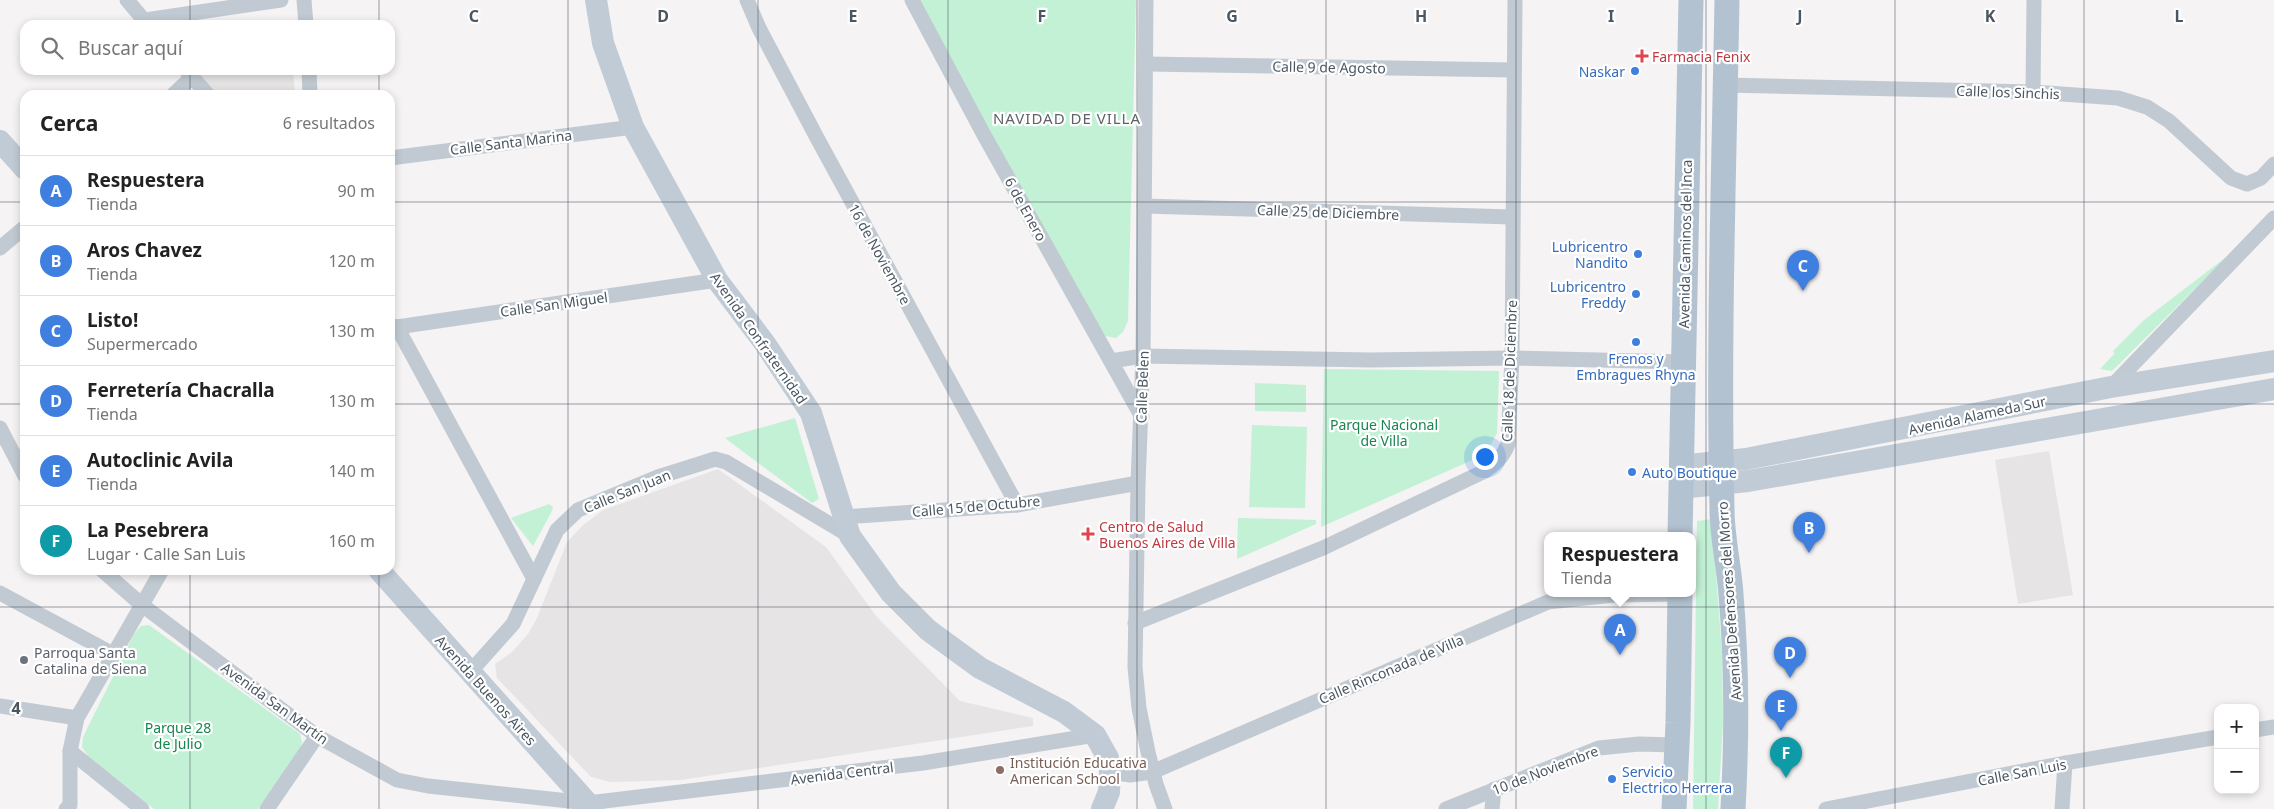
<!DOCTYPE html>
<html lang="es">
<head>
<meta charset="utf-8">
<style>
	body { margin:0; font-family:"Noto Sans",sans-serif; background:#f6f6f6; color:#222 }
	.controls { position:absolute; right:15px; bottom:15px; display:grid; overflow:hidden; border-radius:10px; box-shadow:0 2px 8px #0003 }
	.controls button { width:45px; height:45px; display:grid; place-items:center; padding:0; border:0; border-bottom:1px solid #e0e0e0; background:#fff; color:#222; font:25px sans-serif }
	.you { position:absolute; left:1484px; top:456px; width:18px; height:18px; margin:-12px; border:4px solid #fff; border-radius:50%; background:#1a73e8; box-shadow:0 0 0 8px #1a73e833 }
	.badge { display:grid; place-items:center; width:32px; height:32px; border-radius:50%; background:#1a73e8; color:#fff; font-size:16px; font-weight:700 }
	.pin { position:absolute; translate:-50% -41px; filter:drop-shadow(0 1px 2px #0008) }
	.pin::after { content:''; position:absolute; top:26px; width:18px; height:15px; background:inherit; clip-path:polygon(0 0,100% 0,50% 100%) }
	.popup { position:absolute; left:1544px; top:532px; width:152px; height:65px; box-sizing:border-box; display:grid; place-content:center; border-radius:10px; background:#fff; filter:drop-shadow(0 1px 4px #0005); font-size:16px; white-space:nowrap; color:#767676 }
	.popup b { font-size:19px; color:#222 }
	.popup::after { content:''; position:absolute; left:50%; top:100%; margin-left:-10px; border:10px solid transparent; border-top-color:#fff }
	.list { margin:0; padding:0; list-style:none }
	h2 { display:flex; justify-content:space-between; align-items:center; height:65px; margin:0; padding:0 20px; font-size:21px }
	h2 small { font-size:16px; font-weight:400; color:#767676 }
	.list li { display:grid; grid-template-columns:32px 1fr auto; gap:15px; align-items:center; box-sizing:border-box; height:70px; padding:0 20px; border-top:1px solid #e0e0e0 }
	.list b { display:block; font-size:19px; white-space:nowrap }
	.list p { margin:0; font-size:16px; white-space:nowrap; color:#767676 }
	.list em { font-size:16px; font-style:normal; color:#767676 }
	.icon { flex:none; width:28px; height:28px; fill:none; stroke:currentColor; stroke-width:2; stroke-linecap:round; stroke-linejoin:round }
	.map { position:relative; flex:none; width:2274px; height:809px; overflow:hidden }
	.search { position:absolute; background:#fff; box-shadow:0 2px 8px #0003; left:20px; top:20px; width:375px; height:55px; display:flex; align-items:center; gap:12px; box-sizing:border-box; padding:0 18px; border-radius:15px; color:#767676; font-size:19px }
	.panel { position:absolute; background:#fff; box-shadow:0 2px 8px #0003; left:20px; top:90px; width:375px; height:485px; border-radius:15px }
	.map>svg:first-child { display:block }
	.education { fill:#e6e4e5 }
	.green { fill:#c3f1d5 }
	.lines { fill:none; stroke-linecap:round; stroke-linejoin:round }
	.street { stroke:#c1cad2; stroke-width:15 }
	.secondary { stroke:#c1cbd6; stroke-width:22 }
	.primary { stroke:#b3c2d1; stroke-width:25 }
	.grid { fill:none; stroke:#4a5661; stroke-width:1; stroke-opacity:0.55 }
	.health-dot { fill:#e0444e; stroke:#fff; stroke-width:2 }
	.shop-dot { fill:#3f7fe0; stroke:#fff; stroke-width:2 }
	.worship-dot { fill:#6b7280; stroke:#fff; stroke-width:2 }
	.education-dot { fill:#8d6e63; stroke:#fff; stroke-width:2 }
	.labels { text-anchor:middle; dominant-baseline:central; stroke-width:4.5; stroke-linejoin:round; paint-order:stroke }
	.health-label { font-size:14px; fill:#be3a42; stroke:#fff; text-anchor:start }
	.street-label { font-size:14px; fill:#4a5661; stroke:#fff }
	.shop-label { font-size:14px; fill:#366cbe; stroke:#fff; text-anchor:end }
	.park-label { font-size:14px; fill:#17864f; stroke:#fff }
	.worship-label { font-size:14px; fill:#5b616d; stroke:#fff; text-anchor:start }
	.education-label { font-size:14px; fill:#785e54; stroke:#fff; text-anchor:start }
	.neighbourhood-label { font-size:15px; letter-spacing:1px; fill:#5f6368; stroke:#fff }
	.grid-label { font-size:16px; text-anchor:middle; font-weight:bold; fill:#4a5661; stroke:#fff; stroke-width:4.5; stroke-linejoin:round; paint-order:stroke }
</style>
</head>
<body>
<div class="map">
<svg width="2274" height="809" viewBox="0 0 2274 809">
	<rect width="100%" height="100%" fill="#f5f3f3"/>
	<g class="education">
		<polygon points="195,70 293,70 295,95 216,95"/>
		<polygon points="2049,451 2073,595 2018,604 1995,460"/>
		<polygon points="718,469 826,547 876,616 960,701 1033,718 1033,726 681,780 610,782 591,777 497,678 495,664 512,652 528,634 537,618 567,542 582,526 603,510"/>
	</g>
	<g class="green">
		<polygon points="920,0 1136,0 1128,321 1123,332 1116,338 1105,336 1095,329"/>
		<polygon points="2230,254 2112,371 2100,369 2114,354 2113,351 2144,320"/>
		<polygon points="1324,369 1499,371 1497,433 1489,448 1477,458 1321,527"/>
		<polygon points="1255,383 1306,385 1306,412 1255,411"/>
		<polygon points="795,418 819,499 812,503 725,438"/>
		<polygon points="1252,425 1307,427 1305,508 1249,507"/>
		<polygon points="549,504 553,507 552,511 533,546 511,518"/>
		<polygon points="1238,518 1316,520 1316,524 1237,559"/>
		<polygon points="1712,519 1722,653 1723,722 1718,809 1693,809 1697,521"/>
		<polygon points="149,625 300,734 302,742 300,749 258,809 154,809 88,756 82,747 83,737 134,634 141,626"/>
	</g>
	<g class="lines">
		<g class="street">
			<polyline points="127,0 148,25"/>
			<polyline points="304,0 306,25"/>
			<polyline points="747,0 759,28 816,136 1017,505"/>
			<polyline points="912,0 984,135 1142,417"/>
			<polyline points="1146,0 1143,356 1138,483 1135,667 1139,708 1148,752 1156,784 1165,809"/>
			<polyline points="145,20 281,0"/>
			<polyline points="1146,64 1513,70"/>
			<polyline points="186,70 208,95"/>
			<polyline points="309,70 310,95"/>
			<polyline points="1726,85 2033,92 2118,98 2147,107 2169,121 2231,178 2247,184 2261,178 2274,164"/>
			<polyline points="2033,92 2034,0"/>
			<polyline points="173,95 192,77"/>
			<polyline points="390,158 633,127"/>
			<polyline points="1144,206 1512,217"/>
			<polyline points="0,248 25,227"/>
			<polyline points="390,326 397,327 717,280"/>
			<polyline points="397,327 534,579"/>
			<polyline points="1111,361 1143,356 1371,360 1512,358 1683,362"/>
			<polyline points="2111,387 2274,218"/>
			<polyline points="0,428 25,476"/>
			<polyline points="843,517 1017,505 1138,483"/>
			<polyline points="102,570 142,605 317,736 397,780 428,786 588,803 923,763 1095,735"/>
			<polyline points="0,593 113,654 113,656"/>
			<path d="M1135 623 1323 548 1485 471C1496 463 1503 457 1508 444L1512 358 1515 0"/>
			<polyline points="470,672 513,624 557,530 578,510 658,477 715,459 726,462 850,536"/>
			<polyline points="0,706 77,718"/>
			<polyline points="2255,730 2274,727"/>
			<polyline points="70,751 142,809"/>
			<polyline points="1110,772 1130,775 1152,772 1548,602 1614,595 1680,594"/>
			<polyline points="66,809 70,805 70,751 77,718 162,570"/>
			<polyline points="267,809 317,736"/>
			<polyline points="1446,809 1599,748 1639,744 1676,745"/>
			<polyline points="1492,809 1494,789"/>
			<polyline points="1826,809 2065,763 2218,737"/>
			<polyline points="2062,809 2065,763"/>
		</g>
		<g class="secondary">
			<polyline points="596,0 603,43 633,127 717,280 766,345 811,413 850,536 891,593 928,630 980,668 1064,712 1095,735 1108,758 1110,772 1109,792 1102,809"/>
			<polyline points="0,141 25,169"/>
			<polyline points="1680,466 1746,459 2111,387 2274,361"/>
			<polyline points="1680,488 1748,481 2274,389"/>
			<polyline points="379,570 593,809"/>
		</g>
		<g class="primary">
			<path d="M1727 0C1724 170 1718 339 1722 509 1722 537 1729 565 1731 594 1737 666 1737 737 1733 809"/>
			<polyline points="1680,536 1691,0"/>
			<polyline points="1674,809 1678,723 1680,594"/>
		</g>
	</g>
	<path class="grid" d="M190 0V25M379 0V25M568 0V809M758 0V809M948 0V809M1137 0V809M1326 0V809M1516 0V809M1706 0V809M1895 0V809M2084 0V809M190 70V95M379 70V95M0 202H25M390 202H2274M0 404H25M390 404H2274M190 570V809M379 570V809M0 607H2274"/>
	<g class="health-dot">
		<path d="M1639.5 48.5h5v5h5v5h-5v5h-5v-5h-5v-5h5z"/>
		<path d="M1085.5 526.5h5v5h5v5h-5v5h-5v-5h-5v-5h5z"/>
	</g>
	<g class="shop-dot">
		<circle cx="1635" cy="71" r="5"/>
		<circle cx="1638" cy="254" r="5"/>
		<circle cx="1636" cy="294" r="5"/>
		<circle cx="1636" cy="342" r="5"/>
		<circle cx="1632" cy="472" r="5"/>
		<circle cx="1612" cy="779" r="5"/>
	</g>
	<circle class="worship-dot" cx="24" cy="660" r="5"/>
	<circle class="education-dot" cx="1000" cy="770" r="5"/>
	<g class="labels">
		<g class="health-label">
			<text x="1652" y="56">Farmacia Fenix</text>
			<text x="1099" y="526">Centro de Salud<tspan x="1099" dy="16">Buenos Aires de Villa</tspan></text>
		</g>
		<g class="street-label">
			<text transform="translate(1329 67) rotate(1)">Calle 9 de Agosto</text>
			<text transform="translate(2008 92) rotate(2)">Calle los Sinchis</text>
			<text transform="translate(511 142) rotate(-7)">Calle Santa Marina</text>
			<text transform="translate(1026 209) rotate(61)">6 de Enero</text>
			<text transform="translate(1328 212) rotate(2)">Calle 25 de Diciembre</text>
			<text transform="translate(1685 244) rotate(-89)">Avenida Caminos del Inca</text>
			<text transform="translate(880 254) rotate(61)">16 de Noviembre</text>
			<text transform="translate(554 304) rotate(-8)">Calle San Miguel</text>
			<text transform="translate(759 338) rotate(55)">Avenida Confraternidad</text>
			<text transform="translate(1509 371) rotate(-88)">Calle 18 de Diciembre</text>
			<text transform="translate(1142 387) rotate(-88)">Calle Belen</text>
			<text transform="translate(1977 415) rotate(-12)">Avenida Alameda Sur</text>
			<text transform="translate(627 491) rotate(-22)">Calle San Juan</text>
			<text transform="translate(976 506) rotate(-5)">Calle 15 de Octubre</text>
			<text transform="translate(1729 601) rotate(-94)">Avenida Defensores del Morro</text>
			<text transform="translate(1391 669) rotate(-23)">Calle Rinconada de Villa</text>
			<text transform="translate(486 690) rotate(48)">Avenida Buenos Aires</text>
			<text transform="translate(275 703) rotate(36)">Avenida San Martín</text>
			<text transform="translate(1545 770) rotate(-21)">10 de Noviembre</text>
			<text transform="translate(2022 772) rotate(-11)">Calle San Luis</text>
			<text transform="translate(842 773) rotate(-7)">Avenida Central</text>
		</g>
		<g class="shop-label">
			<text x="1625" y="71">Naskar</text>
			<text x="1628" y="246">Lubricentro<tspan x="1628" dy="16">Nandito</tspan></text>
			<text x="1626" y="286">Lubricentro<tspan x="1626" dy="16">Freddy</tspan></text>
			<text x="1636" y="358" text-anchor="middle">Frenos y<tspan x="1636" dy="16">Embragues Rhyna</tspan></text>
			<text x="1642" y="472" text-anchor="start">Auto Boutique</text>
			<text x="1622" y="771" text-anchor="start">Servicio<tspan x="1622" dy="16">Electrico Herrera</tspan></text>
		</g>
		<g class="park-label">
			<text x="1384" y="424">Parque Nacional<tspan x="1384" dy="16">de Villa</tspan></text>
			<text x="178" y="727">Parque 28<tspan x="178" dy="16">de Julio</tspan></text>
		</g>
		<g class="worship-label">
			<text x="34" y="652">Parroqua Santa<tspan x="34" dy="16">Catalina de Siena</tspan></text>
		</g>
		<g class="education-label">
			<text x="1010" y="762">Institución Educativa<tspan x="1010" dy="16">American School</tspan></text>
		</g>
		<g class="neighbourhood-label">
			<text x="1067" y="118">NAVIDAD DE VILLA</text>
		</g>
	</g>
	<g class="grid-label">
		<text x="474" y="22">C</text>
		<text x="663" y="22">D</text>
		<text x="853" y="22">E</text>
		<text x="1042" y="22">F</text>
		<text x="1232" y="22">G</text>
		<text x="1421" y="22">H</text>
		<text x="1611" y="22">I</text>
		<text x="1800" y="22">J</text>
		<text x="1990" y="22">K</text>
		<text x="2179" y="22">L</text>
		<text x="16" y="714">4</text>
	</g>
</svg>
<div class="controls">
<button>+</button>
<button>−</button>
</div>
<div class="you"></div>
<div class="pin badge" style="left:1620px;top:655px;background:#3f7fe0">A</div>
<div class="popup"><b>Respuestera</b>Tienda</div>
<div class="pin badge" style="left:1809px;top:553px;background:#3f7fe0">B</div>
<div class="pin badge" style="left:1803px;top:291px;background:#3f7fe0">C</div>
<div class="pin badge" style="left:1790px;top:678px;background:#3f7fe0">D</div>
<div class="pin badge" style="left:1781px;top:731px;background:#3f7fe0">E</div>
<div class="pin badge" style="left:1786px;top:778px;background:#0f9aa8">F</div>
<div class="search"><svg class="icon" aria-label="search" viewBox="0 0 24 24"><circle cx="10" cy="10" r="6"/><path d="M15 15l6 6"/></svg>Buscar aquí</div>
<section class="panel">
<h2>Cerca<small>6 resultados</small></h2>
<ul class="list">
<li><span class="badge" style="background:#3f7fe0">A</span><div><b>Respuestera</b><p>Tienda</p></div><em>90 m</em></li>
<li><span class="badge" style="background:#3f7fe0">B</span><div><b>Aros Chavez</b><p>Tienda</p></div><em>120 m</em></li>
<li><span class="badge" style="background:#3f7fe0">C</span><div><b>Listo!</b><p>Supermercado</p></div><em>130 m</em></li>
<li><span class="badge" style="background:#3f7fe0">D</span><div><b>Ferretería Chacralla</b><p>Tienda</p></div><em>130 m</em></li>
<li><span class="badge" style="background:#3f7fe0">E</span><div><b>Autoclinic Avila</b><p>Tienda</p></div><em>140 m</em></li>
<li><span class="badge" style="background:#0f9aa8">F</span><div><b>La Pesebrera</b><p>Lugar · Calle San Luis</p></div><em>160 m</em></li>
</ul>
</section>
</div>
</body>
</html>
